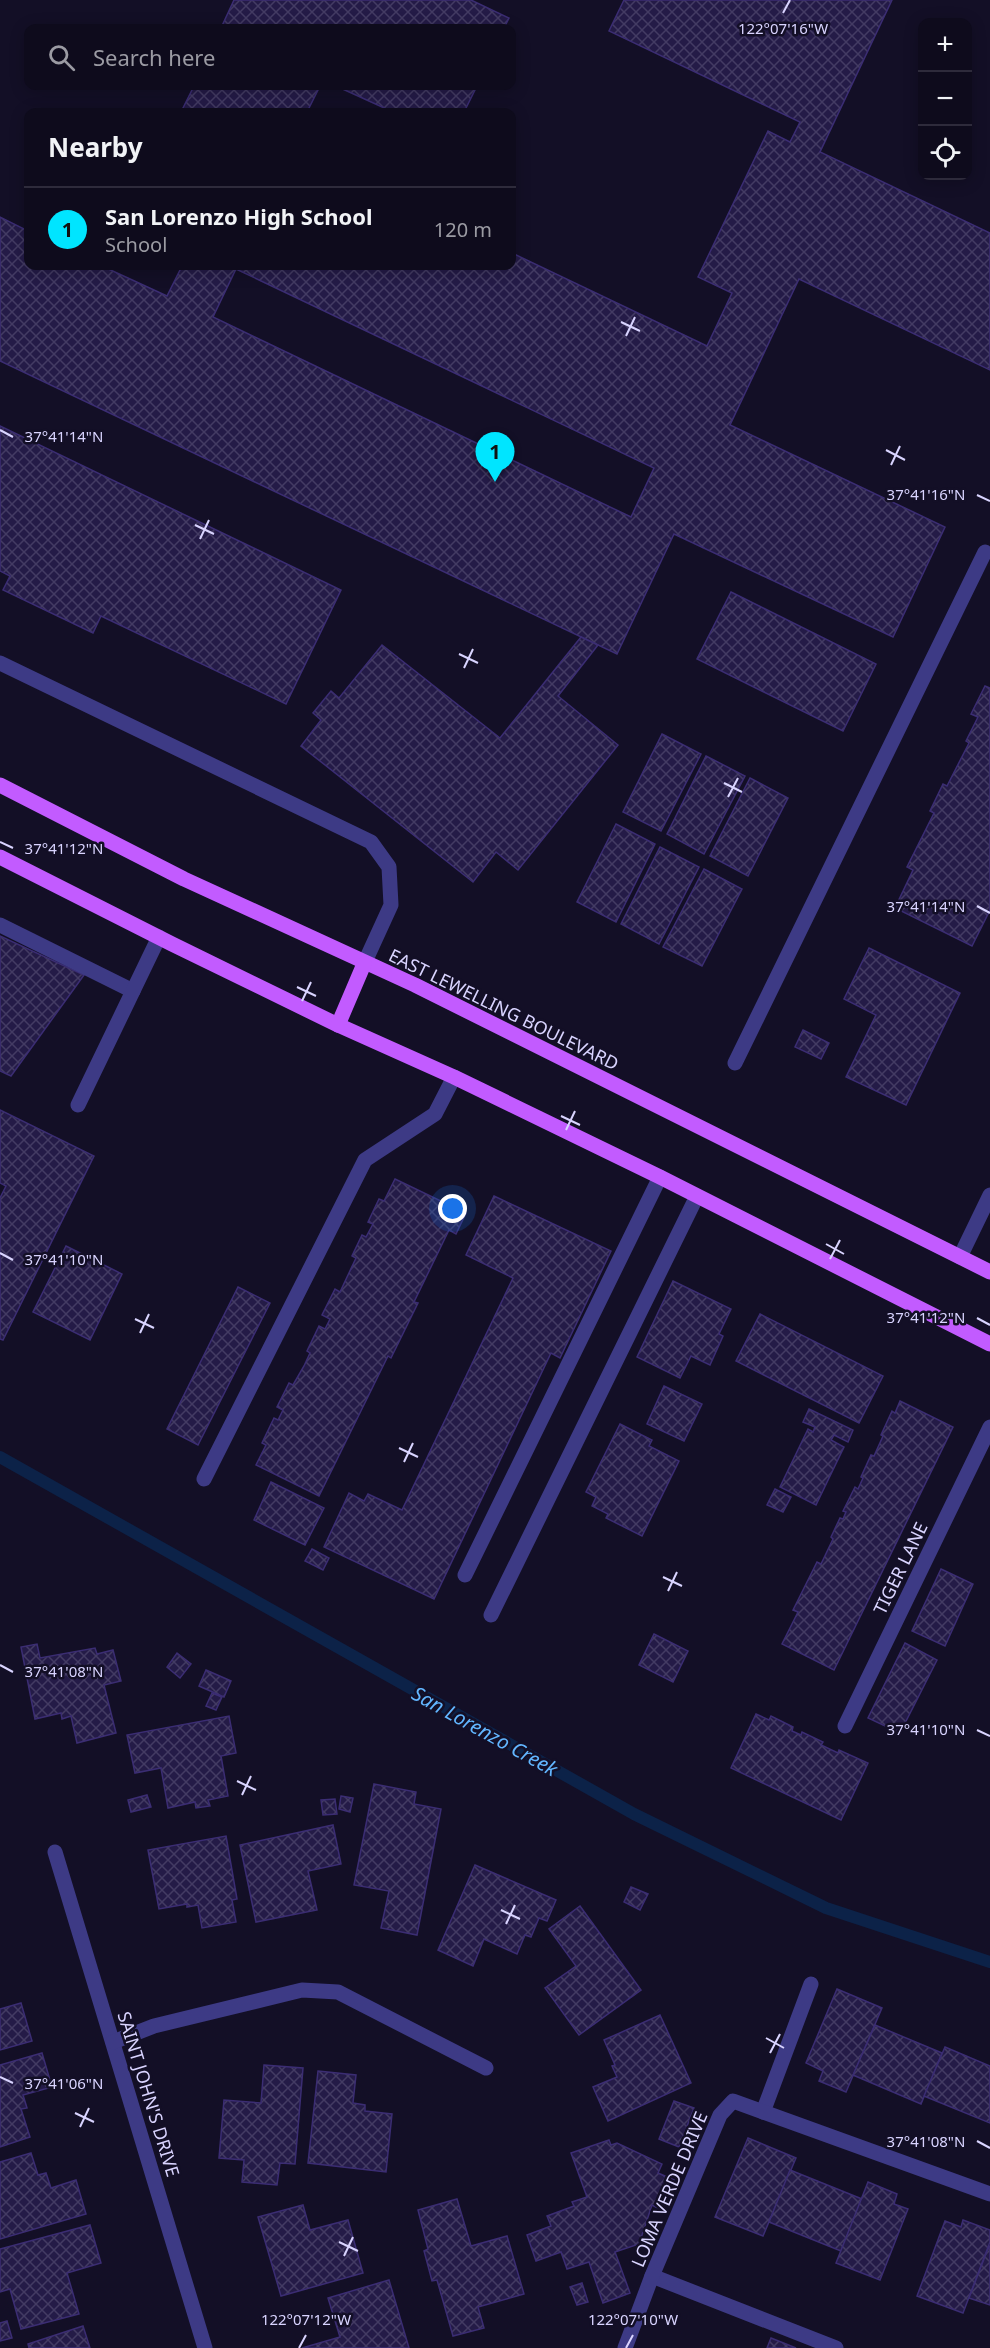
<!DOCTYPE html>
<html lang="en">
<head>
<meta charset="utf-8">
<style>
	body { margin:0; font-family:"Noto Sans",sans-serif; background:#1c1929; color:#f1f3f6 }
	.controls { position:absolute; right:18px; top:18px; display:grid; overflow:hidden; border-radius:12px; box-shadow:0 3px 15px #0003 }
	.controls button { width:54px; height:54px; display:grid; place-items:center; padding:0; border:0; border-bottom:2px solid #2e2b3b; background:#0e0b1c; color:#f1f3f6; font:30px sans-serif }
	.you { position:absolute; left:453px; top:1209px; width:21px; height:21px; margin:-15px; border:4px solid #fff; border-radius:50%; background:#1a73e8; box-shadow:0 0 0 9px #1a73e833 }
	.badge { display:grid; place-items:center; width:39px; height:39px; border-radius:50%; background:#00e5ff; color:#111; font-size:20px; font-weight:700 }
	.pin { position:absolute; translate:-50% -50px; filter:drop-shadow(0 2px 3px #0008) }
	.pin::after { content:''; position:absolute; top:32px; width:21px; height:18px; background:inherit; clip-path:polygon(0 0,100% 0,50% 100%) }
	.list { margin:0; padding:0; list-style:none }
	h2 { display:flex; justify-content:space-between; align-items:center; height:78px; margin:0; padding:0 24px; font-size:26px }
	h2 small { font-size:20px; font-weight:400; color:#9b9ba3 }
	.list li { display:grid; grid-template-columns:39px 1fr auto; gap:18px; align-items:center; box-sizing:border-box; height:84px; padding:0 24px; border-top:2px solid #2e2b3b }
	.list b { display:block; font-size:22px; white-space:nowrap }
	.list p { margin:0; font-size:20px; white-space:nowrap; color:#9b9ba3 }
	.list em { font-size:20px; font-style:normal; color:#9b9ba3 }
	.icon { flex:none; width:33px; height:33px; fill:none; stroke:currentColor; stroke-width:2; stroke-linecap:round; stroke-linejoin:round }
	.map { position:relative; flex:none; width:990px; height:2348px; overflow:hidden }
	.search { position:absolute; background:#0e0b1c; box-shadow:0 3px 15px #0003; left:24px; top:24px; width:492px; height:66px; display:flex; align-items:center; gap:15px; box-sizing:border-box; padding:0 21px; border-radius:12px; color:#9b9ba3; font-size:22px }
	.panel { position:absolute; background:#0e0b1c; box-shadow:0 3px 15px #0003; left:24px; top:108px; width:492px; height:162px; border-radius:12px }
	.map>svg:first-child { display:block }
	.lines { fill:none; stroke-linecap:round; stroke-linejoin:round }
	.stream { stroke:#0c2248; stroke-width:12 }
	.building { fill:url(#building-cross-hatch); stroke:#3b2d73; stroke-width:1.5; fill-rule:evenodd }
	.minor { stroke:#3d3a85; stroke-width:15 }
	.major { stroke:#c25bff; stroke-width:15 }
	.ticks { fill:none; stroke:#d9d4ff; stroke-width:2 }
	.labels { text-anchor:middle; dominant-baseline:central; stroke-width:5; stroke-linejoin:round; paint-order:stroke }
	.street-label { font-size:18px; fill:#d9d4ff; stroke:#130f26 }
	.water-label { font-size:20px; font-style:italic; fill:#62b6ff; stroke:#130f26 }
	.ticks-label { font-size:15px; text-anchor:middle; fill:#d9d4ff; stroke:#130f26; stroke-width:5; stroke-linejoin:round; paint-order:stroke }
</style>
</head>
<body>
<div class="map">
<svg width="990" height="2348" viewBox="0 0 990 2348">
	<defs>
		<pattern id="building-cross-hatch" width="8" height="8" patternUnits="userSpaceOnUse" patternTransform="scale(1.5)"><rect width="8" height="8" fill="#241b47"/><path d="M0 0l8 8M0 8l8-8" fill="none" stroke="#433b63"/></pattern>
	</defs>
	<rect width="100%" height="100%" fill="#130f26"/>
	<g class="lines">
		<polyline class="stream" points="0,1457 634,1814 826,1908 990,1962"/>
	</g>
	<g class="building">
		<polygon points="234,0 471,0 509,18 504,28 221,28"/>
		<path d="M624 0H892L820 152 990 233V370L799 279 730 425 945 527 893 637 674 534 617 654 0 361V217L28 231V266H102L167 296 182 266H512V253L707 346 732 293 698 277 768 131 790 142 800 122 609 31ZM236 269 654 468 631 517 213 317Z"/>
		<polygon points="194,86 320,86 307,112 181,112"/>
		<polygon points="336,86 477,86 464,112 393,112"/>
		<polygon points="0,426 341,590 286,704 101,616 93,633 3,590 10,576 0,571"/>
		<polygon points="731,592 876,664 843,731 697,659"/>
		<polygon points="581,637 598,645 558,696 618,745 518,870 496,852 473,882 301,746 321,720 313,713 331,691 339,698 382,645 500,738"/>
		<polygon points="985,686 990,688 990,910 972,946 895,908 913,870 907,867 934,813 930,811 943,784 947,786 969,743 966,741 978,717 971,714"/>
		<polygon points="662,734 701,754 661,831 623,812"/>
		<polygon points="706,756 745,776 704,854 667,834"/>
		<polygon points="750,778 788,798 748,876 710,856"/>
		<polygon points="616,824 655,844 616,922 577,902"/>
		<polygon points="660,847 699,867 659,944 621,924"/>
		<polygon points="704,869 742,889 702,966 663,947"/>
		<polygon points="0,936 84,975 11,1076 0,1071"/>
		<polygon points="869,948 960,993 906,1105 846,1077 876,1015 844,999"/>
		<polygon points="803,1030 829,1043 821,1059 795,1047"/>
		<polygon points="0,1110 94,1156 3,1340 0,1339 0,1198 6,1186 0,1183"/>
		<polygon points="395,1179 466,1213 456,1234 449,1230 414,1302 418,1303 391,1358 388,1356 319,1496 256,1465 266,1445 262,1443 274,1418 278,1420 283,1410 277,1407 289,1383 293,1385 304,1366 310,1353 307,1351 319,1326 325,1329 330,1319 322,1315 335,1289 340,1292 356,1258 352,1256 362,1235 366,1237 373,1224 368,1222 379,1199 384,1201"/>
		<polygon points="494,1196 611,1251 560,1358 551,1353 434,1599 324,1547 349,1493 364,1501 368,1494 402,1510 513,1278 466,1255"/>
		<polygon points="66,1246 122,1274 90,1340 33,1312"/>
		<polygon points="673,1281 731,1309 719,1334 723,1336 710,1365 691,1356 680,1378 637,1357"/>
		<polygon points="238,1287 270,1303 198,1445 167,1429"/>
		<polygon points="760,1314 883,1376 859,1423 736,1361"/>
		<polygon points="664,1386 702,1404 684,1441 647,1424"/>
		<polygon points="900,1401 953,1427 834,1670 782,1644 798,1612 793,1610 817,1562 821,1564 833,1539 831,1537 840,1518 843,1519 846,1512 843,1511 855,1487 858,1489 863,1478 861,1477 871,1455 874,1456 883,1436 881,1435 892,1411 895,1413"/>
		<polygon points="809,1409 853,1430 848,1442 834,1435 831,1440 844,1447 816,1505 780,1487 808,1429 813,1432 815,1427 803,1422"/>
		<polygon points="620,1424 652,1440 649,1446 679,1461 642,1536 606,1518 608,1514 592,1506 596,1497 586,1492"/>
		<polygon points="271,1482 324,1508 305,1545 254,1520"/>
		<polygon points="775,1489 791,1497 783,1512 767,1505"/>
		<polygon points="312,1549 329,1558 323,1570 305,1561"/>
		<polygon points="941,1569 973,1584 945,1646 912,1631"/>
		<polygon points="654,1634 688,1651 673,1682 639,1665"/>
		<polygon points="905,1643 937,1660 900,1733 868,1718"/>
		<polygon points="37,1644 40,1658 95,1648 97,1654 113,1650 121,1681 104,1685 116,1733 77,1743 71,1716 62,1719 61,1713 35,1719 21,1647"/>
		<polygon points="177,1653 191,1664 180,1678 167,1667"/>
		<polygon points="206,1670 231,1681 224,1697 199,1686"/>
		<polygon points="212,1693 222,1697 216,1710 206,1706"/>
		<polygon points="756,1714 769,1720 771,1716 793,1727 792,1731 801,1735 802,1732 823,1742 821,1745 838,1753 839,1750 868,1763 841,1820 731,1768"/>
		<polygon points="229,1716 236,1753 221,1756 228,1796 208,1800 210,1806 196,1808 195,1802 168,1808 161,1768 135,1773 127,1735"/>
		<polygon points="374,1784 416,1792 414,1804 441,1809 417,1935 381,1928 389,1891 354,1885"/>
		<polygon points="147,1795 151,1807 131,1812 128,1800"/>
		<polygon points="341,1796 353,1798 350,1812 339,1809"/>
		<polygon points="335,1799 337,1814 323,1815 321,1800"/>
		<polygon points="333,1825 341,1864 308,1871 317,1910 256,1922 240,1845"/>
		<polygon points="226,1836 237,1899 232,1900 236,1922 202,1928 198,1905 187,1907 187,1904 159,1909 148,1850"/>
		<polygon points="475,1865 556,1900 547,1921 539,1918 531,1937 525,1935 517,1954 484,1939 473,1966 438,1950"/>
		<polygon points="631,1887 648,1894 640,1910 624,1902"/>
		<polygon points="580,1906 641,1990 579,2035 545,1988 576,1966 549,1929"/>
		<polygon points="837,1989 882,2008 846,2092 819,2081 823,2071 806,2063"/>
		<polygon points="21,2003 32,2041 0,2050 0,2009"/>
		<polygon points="660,2015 691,2083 608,2121 593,2087 617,2077 612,2066 615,2065 604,2040"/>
		<polygon points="875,2025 942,2053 921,2104 853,2075"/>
		<polygon points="945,2047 990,2066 990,2123 924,2096"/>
		<polygon points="42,2053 52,2087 23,2095 27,2108 21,2109 30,2137 0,2147 0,2065"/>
		<polygon points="264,2065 303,2068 295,2164 280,2163 277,2185 242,2182 244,2160 219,2158 224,2100 261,2103"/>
		<polygon points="318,2071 356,2075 353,2103 365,2105 365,2111 392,2114 386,2172 308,2163"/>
		<polygon points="674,2101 694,2108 679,2147 659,2139"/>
		<polygon points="748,2138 796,2158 763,2236 715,2217"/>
		<polygon points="609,2140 611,2145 617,2143 662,2164 658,2173 674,2180 661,2210 652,2205 639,2244 615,2252 630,2293 603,2303 589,2262 567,2269 561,2252 536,2261 527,2235 551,2226 547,2216 574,2206 572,2202 587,2197 571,2153"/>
		<polygon points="31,2153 38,2175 46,2173 51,2188 76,2180 86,2214 0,2239 0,2162"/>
		<polygon points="790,2170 862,2199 841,2251 769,2222"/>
		<polygon points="868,2182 897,2194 894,2204 908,2209 880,2280 836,2263"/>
		<polygon points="457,2199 471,2246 507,2236 524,2294 478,2307 484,2328 453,2336 437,2280 432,2281 424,2251 428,2249 418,2210"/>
		<polygon points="303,2205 310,2230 348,2220 363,2273 281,2296 258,2217"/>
		<polygon points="963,2220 990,2230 990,2242 963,2313 917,2296 945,2221 961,2227"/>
		<polygon points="90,2225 101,2263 67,2273 79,2314 21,2329 10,2289 0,2292 0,2249"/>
		<polygon points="989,2246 990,2246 990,2305 969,2298"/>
		<polygon points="389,2280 409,2348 302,2348 340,2337 328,2298"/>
		<polygon points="582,2283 588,2302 577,2305 570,2287"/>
		<polygon points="7,2321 12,2338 0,2341 0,2323"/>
		<polygon points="83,2326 90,2348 29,2348 28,2344"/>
		<polygon points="771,2338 796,2348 767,2348"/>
	</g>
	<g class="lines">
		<g class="minor">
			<polyline points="0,663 371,842 389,867 391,905 364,964"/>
			<polyline points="0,925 133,991"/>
			<polyline points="735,1063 985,552"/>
			<polyline points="78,1105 159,937"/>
			<polyline points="960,1257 990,1195"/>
			<polyline points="204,1479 365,1160 435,1114 454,1077"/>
			<polyline points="465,1575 660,1177"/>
			<polyline points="491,1615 697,1196"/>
			<polyline points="845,1726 990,1427"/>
			<polyline points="55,1852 205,2348"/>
			<polyline points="113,2042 154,2026 302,1990 338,1992 486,2068"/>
			<polyline points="763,2112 811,1984"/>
			<polyline points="652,2276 836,2348"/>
			<polyline points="625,2348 652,2276 720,2115 733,2101 990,2194"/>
		</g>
		<g class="major">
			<polyline points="0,785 184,879 415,985 990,1272"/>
			<polyline points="0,857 172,944 338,1025 454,1077 660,1177 990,1344"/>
			<polyline points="338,1025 364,964"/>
		</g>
	</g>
	<path class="ticks" d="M783 13 790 0M621 322 640 331M626 336 635 317M0 430 13 437M886 450 905 460M891 465 900 446M977 495 990 501M195 525 214 534M200 539 209 520M459 654 478 663M464 668 473 649M724 783 742 792M728 797 738 778M0 842 13 848M977 906 990 913M297 987 316 996M302 1001 311 982M561 1116 580 1125M566 1130 575 1111M826 1244 844 1254M0 1253 13 1260M830 1259 840 1240M977 1318 990 1325M135 1319 154 1328M140 1333 149 1314M399 1448 418 1457M404 1462 413 1443M663 1577 682 1586M668 1591 677 1572M0 1665 13 1672M977 1730 990 1736M237 1781 256 1790M242 1795 251 1776M501 1910 520 1919M506 1924 515 1905M766 2038 784 2048M770 2053 780 2034M0 2077 13 2083M75 2113 94 2122M80 2127 89 2108M977 2141 990 2148M339 2242 358 2251M344 2256 353 2237M299 2348 306 2335M626 2348 633 2335"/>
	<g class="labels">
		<g class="street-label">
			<text transform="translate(504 1009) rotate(26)">EAST LEWELLING BOULEVARD</text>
			<text transform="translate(900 1568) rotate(-64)">TIGER LANE</text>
			<text transform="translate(149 2094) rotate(73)">SAINT JOHN'S DRIVE</text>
			<text transform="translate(669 2189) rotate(-67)">LOMA VERDE DRIVE</text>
		</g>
		<g class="water-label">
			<text transform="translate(485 1731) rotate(29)">San Lorenzo Creek</text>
		</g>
	</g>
	<g class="ticks-label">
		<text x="783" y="34">122°07'16"W</text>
		<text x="64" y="442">37°41'14"N</text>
		<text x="926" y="500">37°41'16"N</text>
		<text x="64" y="854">37°41'12"N</text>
		<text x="926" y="912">37°41'14"N</text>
		<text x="64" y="1265">37°41'10"N</text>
		<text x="926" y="1323">37°41'12"N</text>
		<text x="64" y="1677">37°41'08"N</text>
		<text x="926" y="1735">37°41'10"N</text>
		<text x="64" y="2089">37°41'06"N</text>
		<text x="926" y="2147">37°41'08"N</text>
		<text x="306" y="2325">122°07'12"W</text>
		<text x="633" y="2325">122°07'10"W</text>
	</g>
</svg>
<div class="controls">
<button>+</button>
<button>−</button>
<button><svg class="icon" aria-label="locate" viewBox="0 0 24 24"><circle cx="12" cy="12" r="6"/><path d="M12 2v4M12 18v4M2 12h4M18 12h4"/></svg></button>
</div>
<div class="you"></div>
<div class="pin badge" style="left:495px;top:482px">1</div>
<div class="search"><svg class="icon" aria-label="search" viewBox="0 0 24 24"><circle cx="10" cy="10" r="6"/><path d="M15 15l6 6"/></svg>Search here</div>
<section class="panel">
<h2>Nearby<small></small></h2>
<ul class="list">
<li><span class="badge">1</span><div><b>San Lorenzo High School</b><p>School</p></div><em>120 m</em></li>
</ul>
</section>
</div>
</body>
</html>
